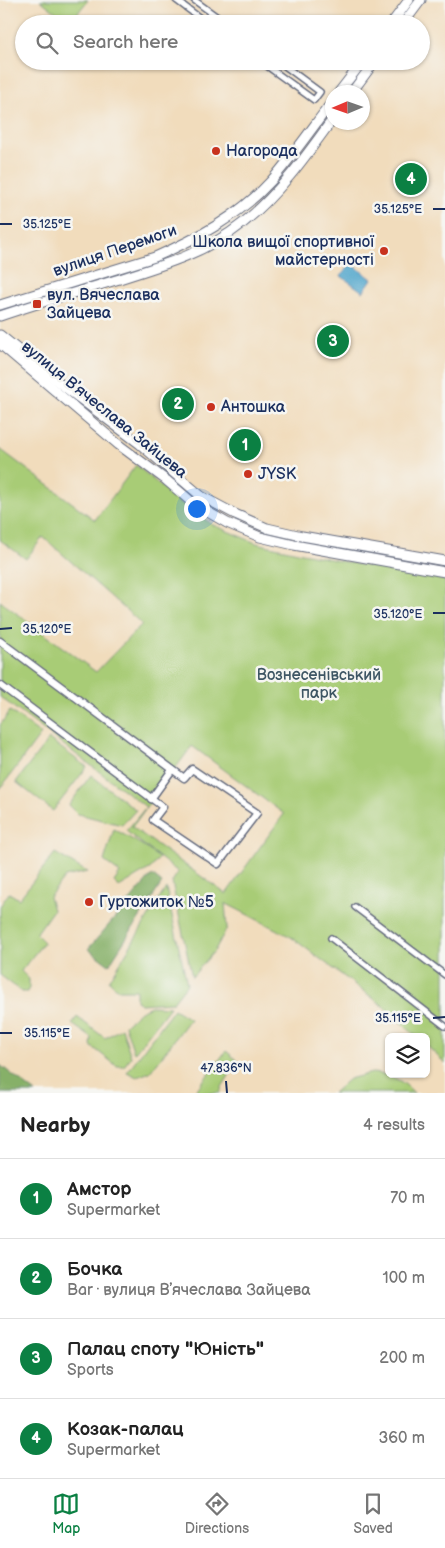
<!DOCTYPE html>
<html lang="en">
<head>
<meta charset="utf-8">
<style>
	body { margin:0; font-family:"Balsamiq Sans",sans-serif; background:#f2f2f2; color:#222 }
	.controls { position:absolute; right:15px; bottom:15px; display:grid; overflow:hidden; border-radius:8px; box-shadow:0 1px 4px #0004 }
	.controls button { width:45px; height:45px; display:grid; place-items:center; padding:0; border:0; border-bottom:1px solid #e0e0e0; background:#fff; color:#222; font:25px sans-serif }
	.compass { position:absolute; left:325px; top:85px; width:45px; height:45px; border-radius:50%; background:#fff; box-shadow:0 1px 4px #0004; rotate:268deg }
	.you { position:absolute; left:196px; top:508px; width:18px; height:18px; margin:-12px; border:4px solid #fff; border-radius:50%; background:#1a73e8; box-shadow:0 0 0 8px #1a73e833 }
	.badge { display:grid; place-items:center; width:32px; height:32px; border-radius:50%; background:#0b8043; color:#fff; font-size:16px; font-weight:700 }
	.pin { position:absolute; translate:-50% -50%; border:2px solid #fff; box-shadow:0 1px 5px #0006 }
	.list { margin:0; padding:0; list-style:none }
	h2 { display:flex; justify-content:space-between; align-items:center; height:65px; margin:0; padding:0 20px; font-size:21px }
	h2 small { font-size:16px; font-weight:400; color:#767676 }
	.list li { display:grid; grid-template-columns:32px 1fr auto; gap:15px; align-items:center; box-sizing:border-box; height:80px; padding:0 20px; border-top:1px solid #e0e0e0 }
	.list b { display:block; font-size:19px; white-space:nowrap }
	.list p { margin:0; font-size:16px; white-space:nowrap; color:#767676 }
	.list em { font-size:16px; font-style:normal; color:#767676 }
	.icon { flex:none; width:28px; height:28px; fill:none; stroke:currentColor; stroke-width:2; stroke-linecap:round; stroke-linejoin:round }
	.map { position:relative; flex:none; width:445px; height:1093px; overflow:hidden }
	.search { position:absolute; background:#fff; box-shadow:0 1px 4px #0004; left:15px; right:15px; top:15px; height:55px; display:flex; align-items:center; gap:12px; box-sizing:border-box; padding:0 18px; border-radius:28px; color:#767676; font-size:19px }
	.sheet { height:385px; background:#fff }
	nav { display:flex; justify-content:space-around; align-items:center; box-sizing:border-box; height:70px; border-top:1px solid #e0e0e0; background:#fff; font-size:14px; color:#767676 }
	nav a { display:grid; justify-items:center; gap:2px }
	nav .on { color:#0b8043 }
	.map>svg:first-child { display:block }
	.green { fill:#a8cc76; stroke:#627e6a; fill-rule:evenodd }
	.forest { fill:#86b067; stroke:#507062 }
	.water { fill:#4fa5cb; stroke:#356a94 }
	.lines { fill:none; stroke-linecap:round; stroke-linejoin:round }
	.pedestrian-casing { stroke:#666c7f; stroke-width:8 }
	.minor-casing { stroke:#666c7f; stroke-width:9 }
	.secondary-casing { stroke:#666c7f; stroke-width:11 }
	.pedestrian { stroke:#fff; stroke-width:5 }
	.minor { stroke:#fff; stroke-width:6 }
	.secondary { stroke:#fff; stroke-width:9 }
	.ticks { fill:none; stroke:#1b2f5e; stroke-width:2 }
	.poi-dot { fill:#c8321e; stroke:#f6f6f2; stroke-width:2 }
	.labels { text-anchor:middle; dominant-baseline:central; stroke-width:5; stroke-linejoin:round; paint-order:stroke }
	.poi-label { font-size:16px; fill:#1b2f5e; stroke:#f6f6f2; text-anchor:start }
	.street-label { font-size:16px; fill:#1b2f5e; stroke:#f6f6f2 }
	.park-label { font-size:16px; fill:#3e5664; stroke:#f6f6f2 }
	.ticks-label { font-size:12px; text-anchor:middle; fill:#1b2f5e; stroke:#f6f6f2; stroke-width:5; stroke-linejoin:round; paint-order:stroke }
</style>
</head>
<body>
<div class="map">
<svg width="445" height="1093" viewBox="0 0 445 1093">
	<rect width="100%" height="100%" fill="#f6f6f2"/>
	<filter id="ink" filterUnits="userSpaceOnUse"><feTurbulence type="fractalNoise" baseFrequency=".02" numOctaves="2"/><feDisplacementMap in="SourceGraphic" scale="10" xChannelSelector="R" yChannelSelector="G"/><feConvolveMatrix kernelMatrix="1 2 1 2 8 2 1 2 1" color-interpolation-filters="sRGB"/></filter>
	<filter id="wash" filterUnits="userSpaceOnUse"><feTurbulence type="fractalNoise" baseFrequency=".0096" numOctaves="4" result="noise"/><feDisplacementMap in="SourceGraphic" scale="20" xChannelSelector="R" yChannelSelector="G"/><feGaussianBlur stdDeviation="1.12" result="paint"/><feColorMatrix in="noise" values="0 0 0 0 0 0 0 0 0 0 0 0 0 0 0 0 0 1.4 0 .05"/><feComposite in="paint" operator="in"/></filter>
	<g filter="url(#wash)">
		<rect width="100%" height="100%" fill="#f1dcbc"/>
		<g class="green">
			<polygon points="40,0 88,0 70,23"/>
			<path d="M0 449 95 520 136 465 176 499 213 525 256 543 335 560 445 580V1063L426 1045V1037H417L382 1005 291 937 225 903 227 928 215 950 192 977 172 882 178 872 126 831 146 807 0 697V601L96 672 142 624 43 537 26 559 0 540ZM192 746 284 814 226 894 132 827Z"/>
			<polygon points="10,711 41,734 0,789 0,725"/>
			<polygon points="49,739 87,767 53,811 16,782"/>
			<polygon points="91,775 136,810 122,825 78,814 69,805"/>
			<polygon points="114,829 142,845 159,858 151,868 119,887 114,882 120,873 104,861"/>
			<polygon points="55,853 87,872 65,877 49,897 53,910 36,934 44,942 21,971 29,979 29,988 27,992 22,992 0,975 0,906 9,893 19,899"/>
			<polygon points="166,888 187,984 173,1002 141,1004 136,1001 136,990 119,990 109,981"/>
			<polygon points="151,1006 170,1007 134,1053 125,1025 140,1011"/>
			<polygon points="174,1009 190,1019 150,1072 137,1077 127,1072"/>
			<polygon points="77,1017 105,1038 122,1028 131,1057 124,1066 117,1066 91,1046 92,1038 72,1024"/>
			<polygon points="226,1051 238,1061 222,1087 220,1093 194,1093"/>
			<path d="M372 1073C389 1074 403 1080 414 1093H333L349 1079Z"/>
		</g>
		<g class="forest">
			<polygon points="152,875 162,883 109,965 88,949"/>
			<polygon points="0,1065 36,1093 0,1093"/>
		</g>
		<polygon class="water" points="351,263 372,279 363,292 341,276"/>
	</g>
	<g filter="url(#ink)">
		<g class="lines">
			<defs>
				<g id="pedestrian">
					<polyline points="176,0 208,24"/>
					<polyline points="194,0 227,24"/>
					<polyline points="260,61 314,100 320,92 278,61"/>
					<polyline points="355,907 445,975"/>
					<polyline points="331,938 445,1026"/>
				</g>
				<g id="minor">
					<polyline points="0,641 184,778 192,769 257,813 218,864 153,820 163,807 0,685"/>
					<polyline points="151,799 172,770"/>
				</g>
				<g id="secondary">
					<polyline points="391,24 409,0"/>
					<polyline points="403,24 421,0"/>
					<polyline points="339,92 363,61"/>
					<polyline points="352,92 375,61"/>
					<path d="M0 305 155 257C198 238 239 216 271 181 293 156 312 128 332 102"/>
					<path d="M0 316C38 303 77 292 116 280 161 266 206 253 243 223 279 194 306 156 332 120"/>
					<polyline points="0,335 58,382 140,444 201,496 235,514 267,528 302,536 445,561"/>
					<polyline points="0,344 119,445 166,480 194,504 227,523 260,537 294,545 445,572"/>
				</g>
			</defs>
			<use href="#pedestrian" class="pedestrian-casing"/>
			<use href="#minor" class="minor-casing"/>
			<use href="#secondary" class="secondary-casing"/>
			<use href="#pedestrian" class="pedestrian"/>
			<use href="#minor" class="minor"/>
			<use href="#secondary" class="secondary"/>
		</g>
	</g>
	<path class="ticks" d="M433 209H445M0 224H12M433 613H445M0 629 12 628M433 1018 445 1017M0 1033H12M226 1081 227 1093"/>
	<g class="poi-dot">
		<circle cx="216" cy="151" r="5"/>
		<circle cx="384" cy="251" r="5"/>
		<rect x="32" y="299" width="10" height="10" rx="2.5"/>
		<circle cx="211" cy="407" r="5"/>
		<circle cx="248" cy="474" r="5"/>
		<circle cx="89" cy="902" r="5"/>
	</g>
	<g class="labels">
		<g class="poi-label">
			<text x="226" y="151">Нагорода</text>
			<text x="374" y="242" text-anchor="end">Школа вищої спортивної<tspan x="374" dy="18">майстерності</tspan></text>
			<text x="47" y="295">вул. Вячеслава<tspan x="47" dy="18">Зайцева</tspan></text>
			<text x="221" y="407">Антошка</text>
			<text x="258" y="474">JYSK</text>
			<text x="99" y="902">Гуртожиток №5</text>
		</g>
		<g class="street-label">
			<text transform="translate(115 251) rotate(-19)">вулиця Перемоги</text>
			<text transform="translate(104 410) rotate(39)">вулиця Вʼячеслава Зайцева</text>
		</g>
		<g class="park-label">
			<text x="319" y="675">Вознесенівський<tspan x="319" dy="18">парк</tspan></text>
		</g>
	</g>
	<g class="ticks-label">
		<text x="398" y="213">35.125°E</text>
		<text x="47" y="228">35.125°E</text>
		<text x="398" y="618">35.120°E</text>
		<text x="47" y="633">35.120°E</text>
		<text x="398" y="1022">35.115°E</text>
		<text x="47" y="1037">35.115°E</text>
		<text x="226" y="1072">47.836°N</text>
	</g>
</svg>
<div class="controls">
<button><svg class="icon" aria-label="layers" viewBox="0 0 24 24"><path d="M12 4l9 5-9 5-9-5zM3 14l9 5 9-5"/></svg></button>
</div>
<svg class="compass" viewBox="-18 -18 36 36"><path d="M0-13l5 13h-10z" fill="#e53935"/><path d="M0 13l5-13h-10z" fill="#767676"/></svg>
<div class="you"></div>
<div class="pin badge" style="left:245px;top:445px">1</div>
<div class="pin badge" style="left:178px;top:404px">2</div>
<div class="pin badge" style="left:333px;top:341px">3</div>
<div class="pin badge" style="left:411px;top:179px">4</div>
<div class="search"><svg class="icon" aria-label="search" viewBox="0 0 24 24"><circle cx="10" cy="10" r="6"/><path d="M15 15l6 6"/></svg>Search here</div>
</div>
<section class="sheet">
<h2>Nearby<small>4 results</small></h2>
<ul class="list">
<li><span class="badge">1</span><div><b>Амстор</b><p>Supermarket</p></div><em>70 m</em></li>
<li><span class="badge">2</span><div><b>Бочка</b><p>Bar · вулиця Вʼячеслава Зайцева</p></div><em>100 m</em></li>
<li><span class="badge">3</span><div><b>Палац споту &quot;Юність&quot;</b><p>Sports</p></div><em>200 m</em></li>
<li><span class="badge">4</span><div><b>Козак-палац</b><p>Supermarket</p></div><em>360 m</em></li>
</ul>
</section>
<nav>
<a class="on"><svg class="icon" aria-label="map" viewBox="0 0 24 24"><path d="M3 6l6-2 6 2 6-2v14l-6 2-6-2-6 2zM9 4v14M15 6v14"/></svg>Map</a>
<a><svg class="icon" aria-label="directions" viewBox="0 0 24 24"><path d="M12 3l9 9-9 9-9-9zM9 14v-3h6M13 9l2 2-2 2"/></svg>Directions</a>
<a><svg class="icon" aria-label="saved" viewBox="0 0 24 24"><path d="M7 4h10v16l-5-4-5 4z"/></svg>Saved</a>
</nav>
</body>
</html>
